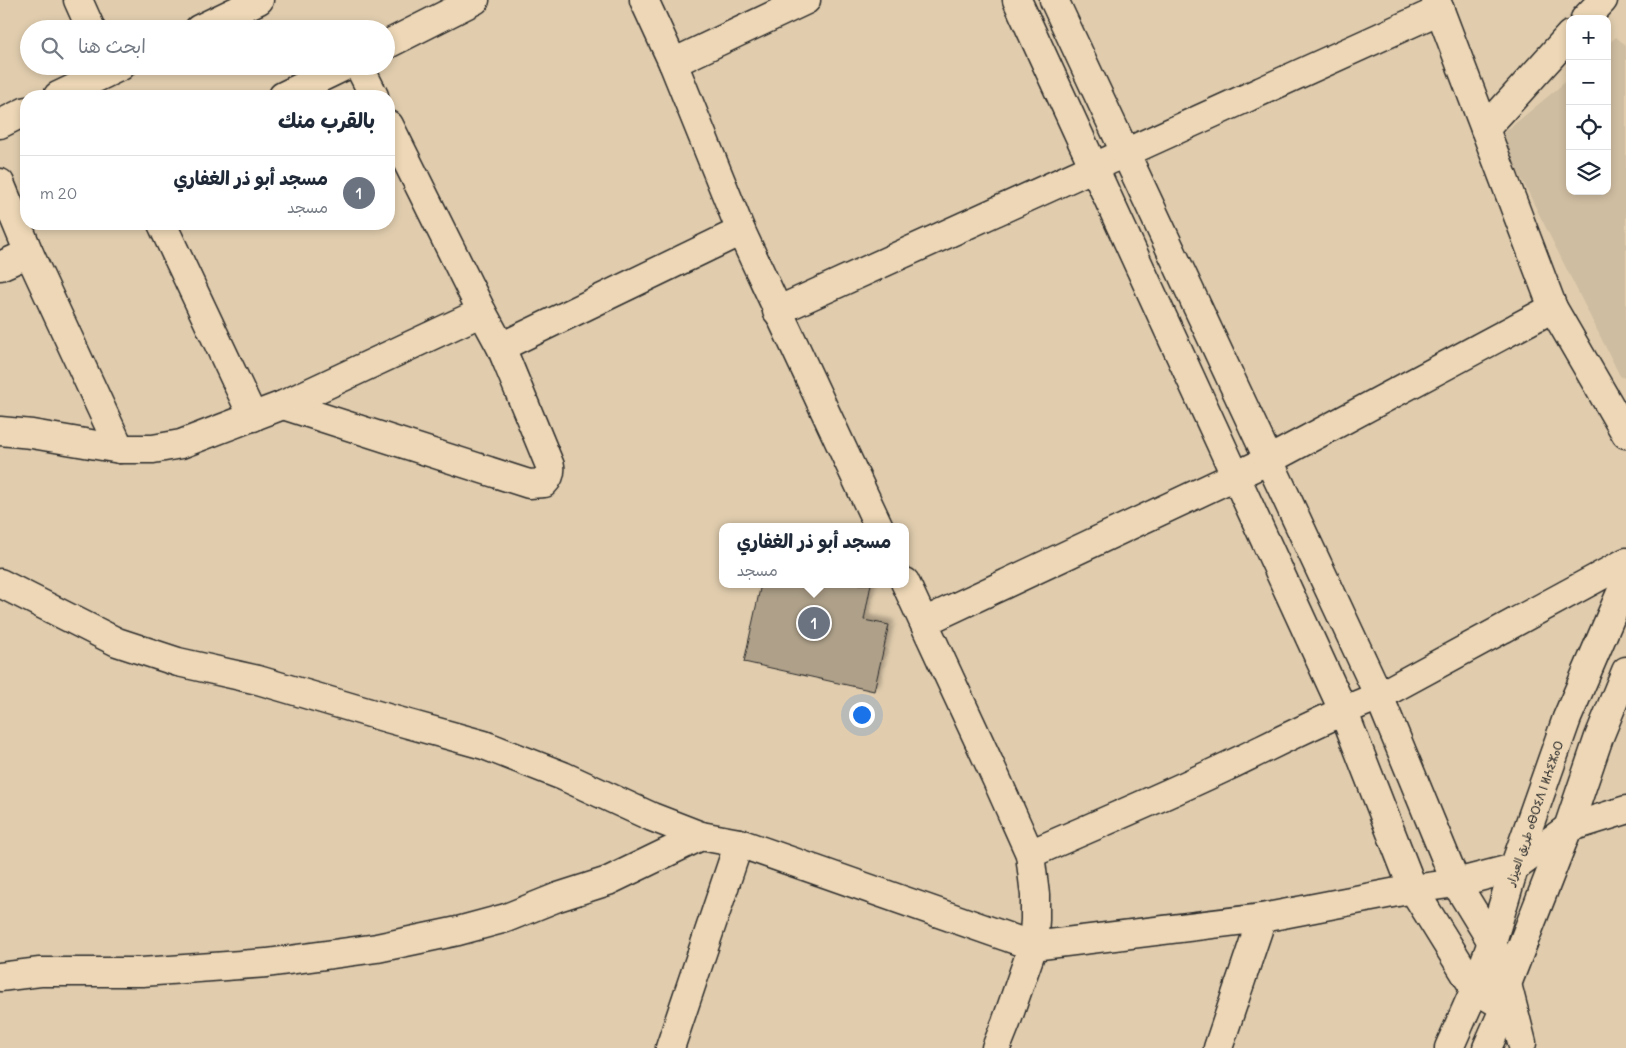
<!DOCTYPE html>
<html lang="ar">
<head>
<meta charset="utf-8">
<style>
	body { margin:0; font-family:Delius,"Playpen Sans Arabic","Noto Sans Tifinagh",sans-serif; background:#f2f2f3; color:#1f2937; direction:rtl }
	.controls { position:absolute; right:15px; top:15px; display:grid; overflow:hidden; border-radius:10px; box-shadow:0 2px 8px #0003 }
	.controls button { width:45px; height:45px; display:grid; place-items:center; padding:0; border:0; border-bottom:1px solid #e0e1e3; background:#fff; color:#1f2937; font:25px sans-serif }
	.you { position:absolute; left:861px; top:714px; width:18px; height:18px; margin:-12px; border:4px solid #fff; border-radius:50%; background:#1a73e8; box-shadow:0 0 0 8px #1a73e833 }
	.badge { display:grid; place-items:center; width:32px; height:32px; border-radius:50%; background:#d1495b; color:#fff; font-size:16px; font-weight:700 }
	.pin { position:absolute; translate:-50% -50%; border:2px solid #fff; box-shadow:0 1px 5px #0006 }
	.popup { position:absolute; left:719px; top:523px; width:190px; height:65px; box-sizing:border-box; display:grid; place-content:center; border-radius:10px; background:#fff; filter:drop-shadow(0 1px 4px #0005); font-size:16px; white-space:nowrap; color:#747a83 }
	.popup b { font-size:19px; color:#1f2937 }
	.popup::after { content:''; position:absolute; left:50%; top:100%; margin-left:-10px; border:10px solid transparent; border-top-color:#fff }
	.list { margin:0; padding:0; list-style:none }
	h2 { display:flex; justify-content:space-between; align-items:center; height:65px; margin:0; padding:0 20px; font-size:21px }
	h2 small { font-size:16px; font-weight:400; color:#747a83 }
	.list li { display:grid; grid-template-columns:32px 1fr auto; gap:15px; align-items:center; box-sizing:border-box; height:75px; padding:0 20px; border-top:1px solid #e0e1e3 }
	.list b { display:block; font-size:19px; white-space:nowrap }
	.list p { margin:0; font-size:16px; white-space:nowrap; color:#747a83 }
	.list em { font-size:16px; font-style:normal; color:#747a83 }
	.icon { flex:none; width:28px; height:28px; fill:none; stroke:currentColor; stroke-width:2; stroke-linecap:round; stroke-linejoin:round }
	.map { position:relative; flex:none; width:1626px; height:1048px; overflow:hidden; direction:ltr }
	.search { position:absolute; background:#fff; box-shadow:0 2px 8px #0003; left:20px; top:20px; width:375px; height:55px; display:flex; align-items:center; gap:12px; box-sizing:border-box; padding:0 18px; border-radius:28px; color:#747a83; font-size:19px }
	.panel { position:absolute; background:#fff; box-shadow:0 2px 8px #0003; left:20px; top:90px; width:375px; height:140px; border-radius:20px; direction:rtl }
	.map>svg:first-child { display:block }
	.built { fill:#cfbda1 }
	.building { fill:#aea089; stroke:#2b2b2b; filter:url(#shadow) }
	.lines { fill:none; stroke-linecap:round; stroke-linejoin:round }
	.minor-casing { stroke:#2b2b2b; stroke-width:31 }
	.major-casing { stroke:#2b2b2b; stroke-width:31 }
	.minor { stroke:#edd7b6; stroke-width:28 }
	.major { stroke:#edd7b6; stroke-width:28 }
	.labels { text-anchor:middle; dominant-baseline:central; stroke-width:4; stroke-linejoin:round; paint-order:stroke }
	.street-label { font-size:12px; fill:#2b2b2b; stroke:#edd7b6 }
</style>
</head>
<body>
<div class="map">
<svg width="1626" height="1048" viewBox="0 0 1626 1048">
	<defs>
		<filter id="shadow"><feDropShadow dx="4.5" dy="-4.5" stdDeviation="2.5" flood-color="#0004"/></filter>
	</defs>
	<rect width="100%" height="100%" fill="#e1cdae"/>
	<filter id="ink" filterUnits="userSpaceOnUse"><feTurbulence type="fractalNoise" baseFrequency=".02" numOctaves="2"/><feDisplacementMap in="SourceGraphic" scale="10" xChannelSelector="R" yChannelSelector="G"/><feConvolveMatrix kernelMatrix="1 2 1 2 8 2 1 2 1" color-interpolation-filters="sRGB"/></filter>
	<g filter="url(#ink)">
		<polygon class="built" points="1616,37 1626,45 1626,379 1620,376 1500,136 1570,78 1570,191 1607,191 1607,45"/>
		<polygon class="building" points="761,584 871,584 864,620 889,625 874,691 744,662"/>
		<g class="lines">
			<defs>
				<g id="minor">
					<polyline points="78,0 91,29"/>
					<polyline points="644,0 673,63 741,231 879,527"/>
					<polyline points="1436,0 1553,308 1626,434"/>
					<polyline points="1585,19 1603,0"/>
					<polyline points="199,29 259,0"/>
					<polyline points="386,45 475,0"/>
					<polyline points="673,63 806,0"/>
					<polyline points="359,66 374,96"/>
					<polyline points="58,96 121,66"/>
					<polyline points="283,96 345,66"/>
					<polyline points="0,124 26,111"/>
					<polyline points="1485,129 1570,35"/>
					<polyline points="0,183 29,253 120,449"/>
					<polyline points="162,224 253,417"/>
					<polyline points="0,266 29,253"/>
					<polyline points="777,311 1440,10"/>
					<polyline points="501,347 741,231"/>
					<path d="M283 405 529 484 544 483C549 478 551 473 550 466L501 347 482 312 389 125"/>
					<polyline points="0,431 32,434 120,449 153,449 181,444 283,405 482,312"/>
					<polyline points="905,582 996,778 1030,854 1035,895 1035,920 1033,946 1006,1023 996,1048"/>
					<polyline points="0,583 117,642 178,662 258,680 387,718 484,745 563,776 652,817 701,836 739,843"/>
					<polyline points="924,622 1269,460 1553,308"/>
					<path d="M1030 854C1096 825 1163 797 1228 766 1278 742 1328 716 1379 696L1626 562"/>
					<polyline points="0,977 40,972 142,972 267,963 377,948 458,931 506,918 558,897 608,881 701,836"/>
					<polyline points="1507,984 1522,1043"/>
					<polyline points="670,1048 739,843 1033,946 1262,918 1413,889 1456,883 1514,868 1568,828 1626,810"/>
					<polyline points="1218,1048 1262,918"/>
				</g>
				<g id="major">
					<polyline points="1017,0 1343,710 1413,889 1475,989 1505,1007"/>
					<polyline points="1054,0 1379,696 1456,883 1492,942 1507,984"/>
					<polyline points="1449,1048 1475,989 1492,942 1514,868 1567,718 1626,581"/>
					<polyline points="1487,1048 1505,1007 1507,984 1568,828 1599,737 1626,671"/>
				</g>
			</defs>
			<use href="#minor" class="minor-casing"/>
			<use href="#major" class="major-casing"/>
			<use href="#minor" class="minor"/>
			<use href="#major" class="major"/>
		</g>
	</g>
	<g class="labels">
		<g class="street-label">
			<text transform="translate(1534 813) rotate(-71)">طريق العيزار ⴰⴱⵔⵉⴷ ⵏ ⵍⵄⵉⵣⴰⵔ</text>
		</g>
	</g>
</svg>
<div class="controls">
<button>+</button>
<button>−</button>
<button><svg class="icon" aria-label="locate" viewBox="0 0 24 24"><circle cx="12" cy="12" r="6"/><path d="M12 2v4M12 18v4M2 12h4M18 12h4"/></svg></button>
<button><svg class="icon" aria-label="layers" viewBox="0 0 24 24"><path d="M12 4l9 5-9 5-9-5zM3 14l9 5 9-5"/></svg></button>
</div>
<div class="you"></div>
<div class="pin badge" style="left:814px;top:623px;background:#6b7280">1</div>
<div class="popup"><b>مسجد أبو ذر الغفاري</b>مسجد</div>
<div class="search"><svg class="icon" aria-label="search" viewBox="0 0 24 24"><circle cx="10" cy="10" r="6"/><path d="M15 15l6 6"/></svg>ابحث هنا</div>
<section class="panel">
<h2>بالقرب منك<small></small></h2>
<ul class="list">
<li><span class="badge" style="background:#6b7280">1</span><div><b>مسجد أبو ذر الغفاري</b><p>مسجد</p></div><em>20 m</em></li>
</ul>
</section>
</div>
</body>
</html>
